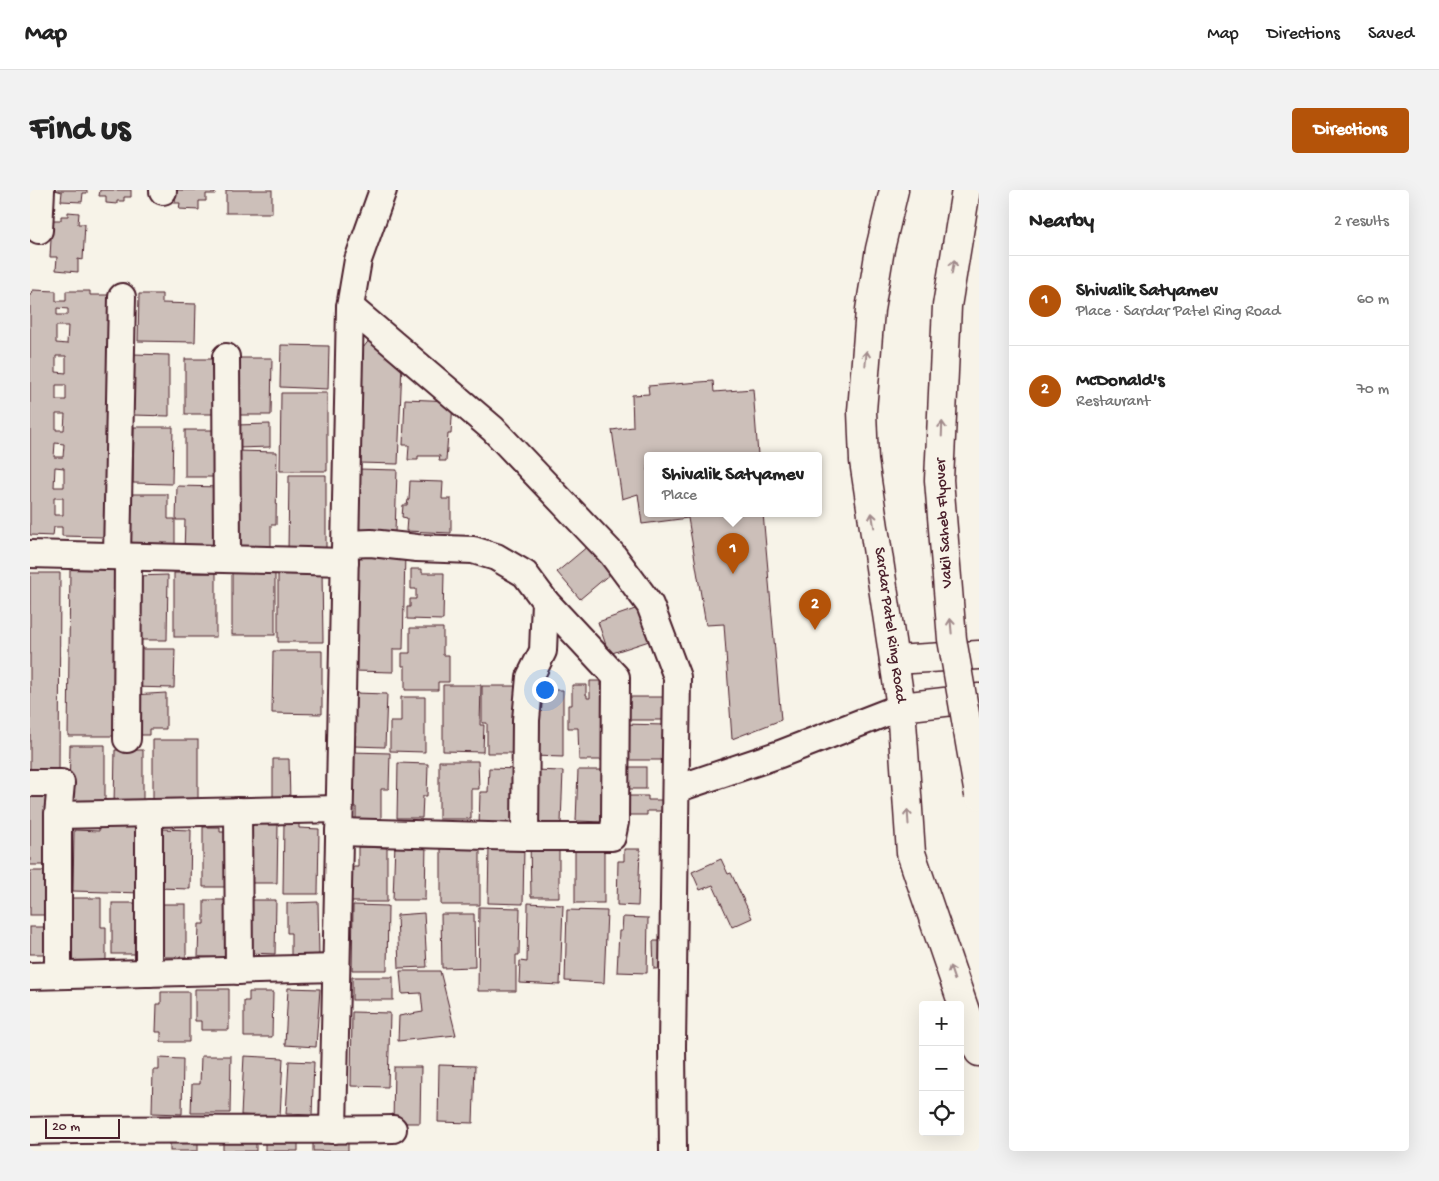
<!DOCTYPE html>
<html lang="en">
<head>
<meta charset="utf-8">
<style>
	body { margin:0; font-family:"Gochi Hand",sans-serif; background:#f2f2f2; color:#222 }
	.controls { position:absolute; right:15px; bottom:15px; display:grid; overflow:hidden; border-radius:5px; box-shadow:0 5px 20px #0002 }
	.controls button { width:45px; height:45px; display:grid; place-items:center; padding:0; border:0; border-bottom:1px solid #e0e0e0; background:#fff; color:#222; font:25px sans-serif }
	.scale { position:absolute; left:15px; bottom:12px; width:75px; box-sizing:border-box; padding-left:5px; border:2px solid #4a1f2b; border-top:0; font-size:14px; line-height:18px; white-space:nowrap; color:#4a1f2b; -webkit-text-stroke:4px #f7f3e8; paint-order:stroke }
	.you { position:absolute; left:514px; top:499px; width:18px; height:18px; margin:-12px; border:4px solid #fff; border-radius:50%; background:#1a73e8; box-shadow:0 0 0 8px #1a73e833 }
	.badge { display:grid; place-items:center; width:32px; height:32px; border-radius:50%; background:#b45309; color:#fff; font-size:16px; font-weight:700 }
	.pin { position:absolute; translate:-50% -41px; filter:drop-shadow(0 1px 2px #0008) }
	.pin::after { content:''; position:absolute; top:26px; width:18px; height:15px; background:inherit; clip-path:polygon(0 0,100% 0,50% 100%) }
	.popup { position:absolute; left:614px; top:262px; width:178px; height:65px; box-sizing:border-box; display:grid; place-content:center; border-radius:5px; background:#fff; filter:drop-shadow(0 1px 4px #0005); font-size:16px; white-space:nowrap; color:#767676 }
	.popup b { font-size:19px; color:#222 }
	.popup::after { content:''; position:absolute; left:50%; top:100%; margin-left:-10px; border:10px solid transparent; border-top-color:#fff }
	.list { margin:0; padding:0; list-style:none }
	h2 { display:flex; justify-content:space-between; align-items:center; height:65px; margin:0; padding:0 20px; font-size:21px }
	h2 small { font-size:16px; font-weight:400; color:#767676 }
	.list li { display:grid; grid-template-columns:32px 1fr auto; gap:15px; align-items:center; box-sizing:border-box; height:90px; padding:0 20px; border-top:1px solid #e0e0e0 }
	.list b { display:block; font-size:19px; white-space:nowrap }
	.list p { margin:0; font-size:16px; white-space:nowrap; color:#767676 }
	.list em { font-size:16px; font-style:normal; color:#767676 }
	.icon { flex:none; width:28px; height:28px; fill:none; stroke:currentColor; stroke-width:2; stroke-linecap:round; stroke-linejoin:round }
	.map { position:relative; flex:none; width:949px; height:961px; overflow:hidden; border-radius:5px }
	header { display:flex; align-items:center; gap:30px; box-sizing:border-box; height:70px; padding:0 25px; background:#fff; border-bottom:1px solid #e0e0e0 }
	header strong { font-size:24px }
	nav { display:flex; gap:28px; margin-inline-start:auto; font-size:18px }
	.intro { display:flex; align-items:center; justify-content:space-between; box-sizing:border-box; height:120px; padding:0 30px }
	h1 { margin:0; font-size:35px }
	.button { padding:12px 22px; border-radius:5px; background:#b45309; color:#fff; font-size:18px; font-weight:700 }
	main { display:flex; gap:30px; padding:0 30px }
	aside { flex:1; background:#fff; border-radius:5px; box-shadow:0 5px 20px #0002 }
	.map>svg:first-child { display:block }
	.building { fill:#ccbfb9; stroke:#4a1f2b; fill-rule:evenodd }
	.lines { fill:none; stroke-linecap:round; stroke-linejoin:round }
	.minor-casing { stroke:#4a1f2b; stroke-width:30 }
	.tertiary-casing { stroke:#4a1f2b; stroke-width:31 }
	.minor { stroke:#f7f3e8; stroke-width:26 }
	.tertiary { stroke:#f7f3e8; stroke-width:28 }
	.trunk-bridge-casing { stroke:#4a1f2b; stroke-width:31; stroke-linecap:butt }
	.trunk-bridge { stroke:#f7f3e8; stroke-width:28 }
	.oneway { stroke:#a0898a }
	.labels { text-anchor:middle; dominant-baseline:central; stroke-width:4.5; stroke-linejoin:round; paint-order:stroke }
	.street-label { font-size:16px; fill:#4a1f2b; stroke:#f7f3e8 }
</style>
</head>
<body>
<header>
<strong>Map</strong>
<nav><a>Map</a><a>Directions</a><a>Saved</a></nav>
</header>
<div class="intro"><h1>Find us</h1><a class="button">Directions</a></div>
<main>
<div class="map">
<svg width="949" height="961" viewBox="0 0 949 961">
	<rect width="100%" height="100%" fill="#f7f3e8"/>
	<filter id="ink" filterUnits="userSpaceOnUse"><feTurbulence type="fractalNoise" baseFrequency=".02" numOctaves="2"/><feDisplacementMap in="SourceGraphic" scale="10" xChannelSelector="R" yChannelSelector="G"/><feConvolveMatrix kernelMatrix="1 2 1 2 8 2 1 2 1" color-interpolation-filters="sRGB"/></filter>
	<g filter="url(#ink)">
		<g class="building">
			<polygon points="25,0 57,0 57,3 53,3 52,12 31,11 32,2"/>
			<polygon points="70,0 101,0 101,7 94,7 94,11 87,11 87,14 76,13 76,6 69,6"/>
			<polygon points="146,0 185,0 185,4 176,4 176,11 169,11 169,20 149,19 150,13 145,13"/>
			<rect x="196" y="0" width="46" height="23"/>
			<polygon points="38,22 49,23 48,34 55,34 53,70 48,69 48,82 26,80 27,67 20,67 22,30 31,30 31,26 38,26"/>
			<path d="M3 100 26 101V111H36V101H60V105H80L75 347 32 346V337H24L23 346 0 345V104H2ZM27 118 38 119V125H27ZM26 136H38L37 154 26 153ZM26 166H36V183L26 182ZM26 195H36V210H26ZM26 224H35L34 240H26ZM25 253 34 254 33 267H24ZM25 277 34 278V297H24ZM24 308H33V325H24Z"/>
			<polygon points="109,104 132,104 132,113 166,114 165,152 108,151"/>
			<polygon points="340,149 372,174 368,274 328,273 333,158"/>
			<polygon points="251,155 299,156 298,199 250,197"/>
			<polygon points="103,164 139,165 139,226 102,225"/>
			<polygon points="208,168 242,168 241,225 207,225"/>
			<rect x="155" y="169" width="35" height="55"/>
			<polygon points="683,191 684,202 723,199 728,265 618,265 618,323 733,323 751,530 702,549 694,434 676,435 658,328 612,334 608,304 592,309 582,240 603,237 602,205 619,204 618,196"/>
			<polygon points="251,203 297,203 297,281 250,281"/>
			<polygon points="375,209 423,211 421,244 418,244 416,271 409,271 410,266 388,266 388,270 378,270 379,255 373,255"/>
			<polygon points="240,234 240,257 207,258 206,235"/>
			<polygon points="104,237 143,237 142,294 103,293"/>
			<rect x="155" y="240" width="36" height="47"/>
			<polygon points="206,261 247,262 246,335 241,335 241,362 204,362"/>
			<polygon points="328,279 367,280 365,343 323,343"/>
			<polygon points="259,285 296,285 296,364 258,363"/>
			<polygon points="380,291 413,292 412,309 421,309 421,343 376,341 377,328 372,327 373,315 377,315 378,310 379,310"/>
			<polygon points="147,296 192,297 191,364 154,363 155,330 146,330"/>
			<polygon points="100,304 138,304 138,329 145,329 145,360 100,360"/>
			<polygon points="558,356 581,383 550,409 527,382"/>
			<polygon points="327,360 375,362 373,459 363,459 363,482 324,481"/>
			<polygon points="40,379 88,379 86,546 38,546"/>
			<polygon points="381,379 392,379 392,383 414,383 413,430 377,429 377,417 380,417 380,409 386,409 386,399 381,399"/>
			<rect x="202" y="381" width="43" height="64"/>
			<polygon points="248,381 292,381 293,452 248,452"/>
			<polygon points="0,383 30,383 29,584 0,584"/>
			<rect x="144" y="383" width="42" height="64"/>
			<polygon points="138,385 137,450 104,450 105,386"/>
			<polygon points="608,418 619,451 579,464 568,432"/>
			<polygon points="380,438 413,438 413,465 419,465 419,492 408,492 408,500 375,500 375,476 372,476 372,463 380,463"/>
			<polygon points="101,459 145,459 144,498 100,497"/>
			<polygon points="243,461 292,461 292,524 242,523"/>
			<polygon points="560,491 570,491 570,496 577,496 578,570 549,570 548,538 538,538 538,515 542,515 542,495 556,495 556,505 557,505 557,508 560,508"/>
			<polygon points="413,495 451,495 450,535 454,535 453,562 413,561"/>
			<polygon points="452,496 487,496 487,563 457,563 457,533 452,533"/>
			<polygon points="503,500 533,500 533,567 502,566"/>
			<polygon points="136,503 136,539 119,539 119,545 102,545 102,505"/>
			<polygon points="325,503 357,504 355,557 324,556"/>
			<polygon points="371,507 395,507 395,562 360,561 360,532 371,532"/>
			<rect x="599" y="507" width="43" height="23"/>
			<polygon points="593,534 635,535 635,570 592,570"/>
			<rect x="123" y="550" width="45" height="61"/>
			<polygon points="40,555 75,555 75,613 39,613"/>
			<polygon points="85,560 113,560 113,615 84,615"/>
			<polygon points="322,562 360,563 359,599 351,599 351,630 326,630 326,617 321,617"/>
			<polygon points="243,569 259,569 260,612 243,612"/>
			<polygon points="409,571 448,571 449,599 441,599 441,629 409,629"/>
			<polygon points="368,573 398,574 397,606 393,606 392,628 367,628"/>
			<rect x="590" y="577" width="26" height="22"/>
			<polygon points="459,578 489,579 487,637 449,635 450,602 458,602"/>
			<polygon points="504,580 533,581 531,633 507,633"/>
			<polygon points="548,580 576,580 575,632 546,631"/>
			<rect x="0" y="598" width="19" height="77"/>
			<polygon points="589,606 618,606 618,610 633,610 633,621 617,621 617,625 589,625"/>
			<polygon points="254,632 269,632 269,638 289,639 288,704 253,704"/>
			<polygon points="217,634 248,635 247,693 216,693"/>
			<polygon points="69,635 113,635 112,703 43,701 44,640 69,641"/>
			<polygon points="173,637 190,637 190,642 197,642 199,697 173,697"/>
			<polygon points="132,639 161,640 160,699 127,698"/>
			<polygon points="500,650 529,654 529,707 501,707"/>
			<polygon points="365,652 396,653 395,710 363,710"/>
			<polygon points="411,655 450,656 450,715 411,715"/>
			<polygon points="459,656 494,657 493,714 458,713"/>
			<polygon points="328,657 357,658 357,712 321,712 322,677 328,677"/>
			<polygon points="594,659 610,659 608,716 587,715 588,671 594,671"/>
			<rect x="545" y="660" width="29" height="53"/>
			<polygon points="691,669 698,684 701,683 722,728 702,737 683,695 670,700 662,682"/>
			<rect x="0" y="681" width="19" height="44"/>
			<polygon points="39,708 71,708 71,737 76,737 76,772 39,772"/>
			<polygon points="174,710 199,710 202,768 168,767 169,734 174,734"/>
			<polygon points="221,710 246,710 245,764 220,763"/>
			<polygon points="288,712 289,767 261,768 261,743 257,743 257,713"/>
			<rect x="82" y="713" width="30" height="51"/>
			<polygon points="498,713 533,715 530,795 489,793 490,771 497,772"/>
			<rect x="126" y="714" width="30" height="53"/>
			<polygon points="323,715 358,716 357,780 322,780"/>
			<polygon points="449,717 490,718 489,765 486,765 486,801 448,801"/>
			<polygon points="537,720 577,721 574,793 535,791"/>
			<polygon points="394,723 397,777 369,778 367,725"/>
			<polygon points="411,724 444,724 445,777 412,778"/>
			<polygon points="593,727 618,728 617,783 587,782 589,741 592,741"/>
			<rect x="0" y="737" width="15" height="27"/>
			<polygon points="623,751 637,751 638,778 624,779"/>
			<polygon points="370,781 410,781 426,845 368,851 369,826 393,822 391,803 372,804"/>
			<rect x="322" y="787" width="41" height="23"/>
			<polygon points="258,798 290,799 286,857 255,855"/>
			<polygon points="165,799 199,799 199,840 171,840 171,831 165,831"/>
			<polygon points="131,802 159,802 159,852 131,852 131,842 126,842 127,814 131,814"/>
			<polygon points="219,802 243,802 242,847 214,847 214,811 219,811"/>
			<polygon points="322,822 360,823 358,897 321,896"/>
			<polygon points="171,866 201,866 200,923 161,923 162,894 170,894"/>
			<polygon points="214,866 253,868 250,927 211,925"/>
			<polygon points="129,868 153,869 152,924 122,923 123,880 129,880"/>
			<polygon points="259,871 284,872 282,925 256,924"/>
			<polygon points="409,875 445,876 443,933 408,932"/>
			<polygon points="364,877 391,877 390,933 363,933"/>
			<polygon points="235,947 268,948 268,961 235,961"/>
			<rect x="283" y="948" width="35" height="13"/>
			<polygon points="193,951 226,952 226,961 193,961"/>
			<rect x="140" y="952" width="28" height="9"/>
		</g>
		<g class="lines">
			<defs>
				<g id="minor">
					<polyline points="353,0 328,70 320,117 463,239 582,364 620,415 647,487 642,857 643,961"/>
					<polyline points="133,1 133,0"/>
					<polyline points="9,40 11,0"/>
					<polyline points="196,167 197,369"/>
					<polyline points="316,354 341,353 387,358 443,360 466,367 495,384 515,411 513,461 500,487 496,530 495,647"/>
					<polyline points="0,364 315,372"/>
					<polyline points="87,366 92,107"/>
					<polyline points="97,549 98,367"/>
					<polyline points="0,593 31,593 28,625 309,619"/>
					<polyline points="646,599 750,564 871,517"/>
					<polyline points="208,621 209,781"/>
					<polyline points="119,623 119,783"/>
					<polyline points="309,642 495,647 582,647 585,632 586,487 515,411"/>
					<polyline points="28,785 28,625"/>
					<polyline points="0,786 306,778"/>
					<polyline points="303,940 320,117"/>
					<path d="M0 941C121 938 242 941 363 939"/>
				</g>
				<g id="tertiary">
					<polyline points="864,0 850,59 840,120 832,221 834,271 871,517 881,663 949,862"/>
					<polyline points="864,470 949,465"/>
					<polyline points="871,517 949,508"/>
				</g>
			</defs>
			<use href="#minor" class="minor-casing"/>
			<use href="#tertiary" class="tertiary-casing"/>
			<use href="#minor" class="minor"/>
			<use href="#tertiary" class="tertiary"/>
			<defs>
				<polyline id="trunk-bridge" points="936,0 917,116 909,290 922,449 949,605"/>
			</defs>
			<use href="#trunk-bridge" class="trunk-bridge-casing"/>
			<use href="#trunk-bridge" class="trunk-bridge"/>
		</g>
		<defs><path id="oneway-shaft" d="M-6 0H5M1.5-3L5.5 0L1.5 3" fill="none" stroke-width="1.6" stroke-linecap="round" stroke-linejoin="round" transform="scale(1.25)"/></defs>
		<g class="oneway">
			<use href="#oneway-shaft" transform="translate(923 77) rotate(-80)"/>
			<use href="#oneway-shaft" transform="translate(836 168) rotate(-85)"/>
			<use href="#oneway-shaft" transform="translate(912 239) rotate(-88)"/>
			<use href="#oneway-shaft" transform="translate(843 330) rotate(-99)"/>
			<use href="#oneway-shaft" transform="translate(921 436) rotate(-95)"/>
			<use href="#oneway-shaft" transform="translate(878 627) rotate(-94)"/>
			<use href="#oneway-shaft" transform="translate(922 783) rotate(-109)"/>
		</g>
	</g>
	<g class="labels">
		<g class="street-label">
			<text transform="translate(915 333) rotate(-93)">Vakil Saheb Flyover</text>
			<text transform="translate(859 435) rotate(82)">Sardar Patel Ring Road</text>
		</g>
	</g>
</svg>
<div class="controls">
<button>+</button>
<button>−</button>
<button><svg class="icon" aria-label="locate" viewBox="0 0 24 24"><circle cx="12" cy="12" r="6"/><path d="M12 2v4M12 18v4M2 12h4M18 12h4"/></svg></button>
</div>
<div class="scale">20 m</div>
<div class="you"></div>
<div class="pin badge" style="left:703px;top:384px">1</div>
<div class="popup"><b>Shivalik Satyamev</b>Place</div>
<div class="pin badge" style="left:785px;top:440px">2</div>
</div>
<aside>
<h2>Nearby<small>2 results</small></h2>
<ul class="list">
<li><span class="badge">1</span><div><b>Shivalik Satyamev</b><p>Place · Sardar Patel Ring Road</p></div><em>60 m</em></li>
<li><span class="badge">2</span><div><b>McDonald's</b><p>Restaurant</p></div><em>70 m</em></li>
</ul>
</aside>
</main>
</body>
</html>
